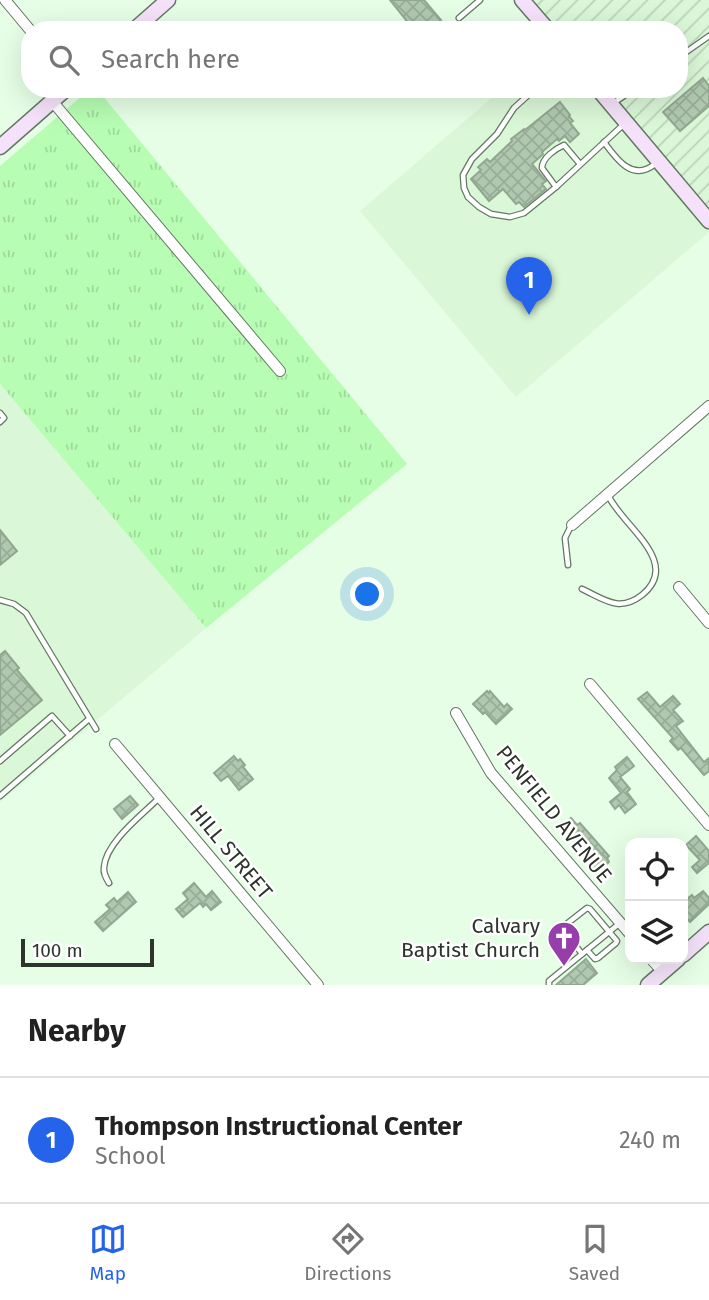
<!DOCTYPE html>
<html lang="en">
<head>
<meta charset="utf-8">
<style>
	body { margin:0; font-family:"Fira Sans",sans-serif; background:#f2f2f2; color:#222 }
	.controls { position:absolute; right:21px; bottom:21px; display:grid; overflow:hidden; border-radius:14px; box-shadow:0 7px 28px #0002 }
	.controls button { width:63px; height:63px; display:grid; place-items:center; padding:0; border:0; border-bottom:2px solid #e0e0e0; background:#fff; color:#222; font:35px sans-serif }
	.scale { position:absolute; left:21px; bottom:18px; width:133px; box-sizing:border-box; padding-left:7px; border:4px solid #2c352c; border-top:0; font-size:19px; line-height:24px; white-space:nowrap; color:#2c352c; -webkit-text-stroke:5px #fff; paint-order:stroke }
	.you { position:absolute; left:368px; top:595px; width:24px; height:24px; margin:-18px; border:5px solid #fff; border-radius:50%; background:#1a73e8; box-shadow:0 0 0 10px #1a73e833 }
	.badge { display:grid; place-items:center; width:46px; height:46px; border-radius:50%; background:#2563eb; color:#fff; font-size:23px; font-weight:700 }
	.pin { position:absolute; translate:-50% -58px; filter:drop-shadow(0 2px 4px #0008) }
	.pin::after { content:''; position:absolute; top:37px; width:24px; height:21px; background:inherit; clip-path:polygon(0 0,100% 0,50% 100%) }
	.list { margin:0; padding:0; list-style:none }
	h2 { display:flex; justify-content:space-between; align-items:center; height:91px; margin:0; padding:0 28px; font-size:30px }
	h2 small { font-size:23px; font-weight:400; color:#767676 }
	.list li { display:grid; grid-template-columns:46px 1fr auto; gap:21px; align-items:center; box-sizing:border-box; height:126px; padding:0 28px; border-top:2px solid #e0e0e0 }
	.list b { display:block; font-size:26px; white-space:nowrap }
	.list p { margin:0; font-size:23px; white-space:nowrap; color:#767676 }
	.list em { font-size:23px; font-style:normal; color:#767676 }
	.icon { flex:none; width:38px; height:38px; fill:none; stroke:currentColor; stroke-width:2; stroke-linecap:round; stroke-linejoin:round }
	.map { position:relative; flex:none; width:709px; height:985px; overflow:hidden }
	.search { position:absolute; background:#fff; box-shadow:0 7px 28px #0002; left:21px; right:21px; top:21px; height:77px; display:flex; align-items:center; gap:18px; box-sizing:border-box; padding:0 24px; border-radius:28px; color:#767676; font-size:26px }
	.sheet { height:217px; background:#fff }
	nav { display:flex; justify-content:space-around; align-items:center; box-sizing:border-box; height:98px; border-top:2px solid #e0e0e0; background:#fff; font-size:19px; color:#767676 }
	nav a { display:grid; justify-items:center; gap:4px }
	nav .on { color:#2563eb }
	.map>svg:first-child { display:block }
	.built { fill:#daf7d7 }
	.industrial { fill:url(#industrial-furrows) }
	.grass { fill:url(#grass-tufts) }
	.building { fill:url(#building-cross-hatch); stroke:#91a78f; stroke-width:2 }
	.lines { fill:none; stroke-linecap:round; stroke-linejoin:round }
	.lane-casing { stroke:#637862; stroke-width:7 }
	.street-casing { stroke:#637862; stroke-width:12 }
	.secondary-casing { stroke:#637862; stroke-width:17 }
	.lane { stroke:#fff; stroke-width:4.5 }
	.street { stroke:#fff; stroke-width:10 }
	.secondary { stroke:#f5e2fa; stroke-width:14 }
	.labels { text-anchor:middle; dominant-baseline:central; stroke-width:5; stroke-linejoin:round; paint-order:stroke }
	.street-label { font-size:21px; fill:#2c352c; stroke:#fff }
	.poi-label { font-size:21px; fill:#2c352c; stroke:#fff; text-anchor:end }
</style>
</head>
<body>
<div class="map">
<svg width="709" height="985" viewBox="0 0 709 985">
	<defs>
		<pattern id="industrial-furrows" width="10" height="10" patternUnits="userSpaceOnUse" patternTransform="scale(1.75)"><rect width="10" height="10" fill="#daf7d7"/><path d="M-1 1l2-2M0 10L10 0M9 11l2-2" fill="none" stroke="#bbd4b9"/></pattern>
		<pattern id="grass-tufts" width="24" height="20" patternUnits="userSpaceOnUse" patternTransform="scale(1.75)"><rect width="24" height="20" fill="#b7fdb3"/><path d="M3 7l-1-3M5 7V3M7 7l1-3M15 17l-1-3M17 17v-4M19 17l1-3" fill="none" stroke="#9ed99a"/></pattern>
		<pattern id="building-cross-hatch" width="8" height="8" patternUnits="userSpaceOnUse" patternTransform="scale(1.75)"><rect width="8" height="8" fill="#b1c8b0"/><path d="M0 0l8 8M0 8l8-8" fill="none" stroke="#98ac98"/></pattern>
	</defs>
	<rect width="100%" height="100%" fill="#e6fee5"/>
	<g class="built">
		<polygon points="502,89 593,89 709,228 709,232 516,397 360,211"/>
		<polygon points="0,384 206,628 0,802"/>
	</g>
	<polygon class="industrial" points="528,0 709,0 709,218 602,89 679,89 679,30 553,30"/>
	<polygon class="grass" points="90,89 97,89 407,464 206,628 0,384 0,166"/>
	<g class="building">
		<polygon points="390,0 424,0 441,20 437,23 440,27 436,30 414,30"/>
		<polygon points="703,78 709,86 709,106 680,131 663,112"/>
		<polygon points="560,102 570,115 569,116 573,121 570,123 579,134 570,142 565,136 559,141 557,139 542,152 543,154 541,156 532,164 546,181 542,184 546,189 524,207 519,202 516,204 503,189 489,201 471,179 481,170 478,167 487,159 490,162 512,141 511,139 524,129 525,130"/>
		<polygon points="0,530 17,551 0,565"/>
		<polygon points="5,651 19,668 17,670 42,700 0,735 0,655"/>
		<polygon points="487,691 489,693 490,691 504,707 507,704 512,709 496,724 485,712 483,714 473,704"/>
		<polygon points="647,692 660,707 673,696 680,704 673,710 683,721 676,726 704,762 709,758 709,771 704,775 681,748 678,750 670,741 673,738 638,699"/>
		<polygon points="234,756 238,761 240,759 245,765 243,767 253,779 239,790 228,776 221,781 214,773"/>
		<polygon points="627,757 634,766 620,777 630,789 627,792 636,804 625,813 619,805 615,809 610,802 621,793 609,778 617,770 615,767"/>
		<polygon points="130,796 138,805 122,819 114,809"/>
		<polygon points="571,818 577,825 580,823 609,856 607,858 609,862 596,873 589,865 593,862 563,825"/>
		<polygon points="696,836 709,851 709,863 697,873 692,867 700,860 686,845"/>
		<polygon points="194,883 206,897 212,891 221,902 211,910 206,904 203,907 200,903 183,917 176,909 188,899 183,893"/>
		<polygon points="703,891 709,898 709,904 690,922 683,914 683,902 692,895 694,898"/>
		<polygon points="128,892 136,902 103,931 95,922 110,909 106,905 114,898 117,902"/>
		<polygon points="586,959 597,973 583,985 556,985"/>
	</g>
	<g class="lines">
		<defs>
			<g id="lane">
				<polyline points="459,18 480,0"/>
				<polyline points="679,57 709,36"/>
				<polyline points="535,89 514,108 497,134 472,159 463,175 464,188 468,197 479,207 491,214 510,217 524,213 556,187 623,125"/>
				<polyline points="612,104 634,89"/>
				<path d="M604 142C617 160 633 182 655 164"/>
				<path d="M556 187 542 168C542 158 555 149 564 145L580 164"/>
				<polyline points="0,413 4,418 0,422"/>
				<polyline points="568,565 565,538 571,526"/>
				<path d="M582 589C604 599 619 613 642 595 683 562 621 525 608 495"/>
				<polyline points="0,600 14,604 26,613 96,729"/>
				<polyline points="0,761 52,716 70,736"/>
				<polyline points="0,796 89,719"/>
				<path d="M109 883C106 878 103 873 104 867 106 842 142 815 159 798"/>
				<polyline points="582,954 564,930 564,926 587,908 590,909 617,941 616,943 598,958 595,959 587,950"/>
				<polyline points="549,985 549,981 620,923"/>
			</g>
			<g id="street">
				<polyline points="5,0 30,30"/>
				<polyline points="52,101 280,371"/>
				<polyline points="572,525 709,406"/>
				<polyline points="679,587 709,623"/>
				<polyline points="590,684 709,825"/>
				<polyline points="456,713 491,773 630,934"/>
				<polyline points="115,744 318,985"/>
				<polyline points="651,959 663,972"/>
			</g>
			<g id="secondary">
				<polyline points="522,0 548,30"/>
				<polyline points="134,30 168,0"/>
				<polyline points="598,89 709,221"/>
				<polyline points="0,147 66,89"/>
				<polyline points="683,955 709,932"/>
				<polyline points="648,985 678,959"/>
			</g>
		</defs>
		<use href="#lane" class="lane-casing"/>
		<use href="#street" class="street-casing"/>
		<use href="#secondary" class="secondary-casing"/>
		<use href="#lane" class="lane"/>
		<use href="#street" class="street"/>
		<use href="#secondary" class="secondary"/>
	</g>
	<defs>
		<symbol id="church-pin" viewBox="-11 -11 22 30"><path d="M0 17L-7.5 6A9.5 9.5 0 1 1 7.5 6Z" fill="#963fab" stroke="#fff"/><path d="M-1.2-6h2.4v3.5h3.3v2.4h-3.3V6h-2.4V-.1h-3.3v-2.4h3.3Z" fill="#fff"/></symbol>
	</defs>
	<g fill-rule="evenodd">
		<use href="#church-pin" x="545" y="919" width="38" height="52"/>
	</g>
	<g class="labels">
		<g class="street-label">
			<text transform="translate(554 814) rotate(51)">PENFIELD AVENUE</text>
			<text transform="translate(231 852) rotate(50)">HILL STREET</text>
		</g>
		<g class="poi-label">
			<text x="540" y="926">Calvary<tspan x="540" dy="24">Baptist Church</tspan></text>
		</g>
	</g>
</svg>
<div class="controls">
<button><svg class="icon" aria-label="locate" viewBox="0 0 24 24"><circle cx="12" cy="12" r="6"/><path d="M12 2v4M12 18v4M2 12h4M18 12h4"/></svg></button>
<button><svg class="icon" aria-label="layers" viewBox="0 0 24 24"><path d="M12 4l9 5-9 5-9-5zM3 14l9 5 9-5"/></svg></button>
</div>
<div class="scale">100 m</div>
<div class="you"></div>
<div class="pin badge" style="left:529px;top:315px">1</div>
<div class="search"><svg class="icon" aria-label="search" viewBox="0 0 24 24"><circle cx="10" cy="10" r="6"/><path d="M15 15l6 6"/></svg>Search here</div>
</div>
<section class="sheet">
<h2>Nearby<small></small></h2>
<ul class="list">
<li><span class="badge">1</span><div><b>Thompson Instructional Center</b><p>School</p></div><em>240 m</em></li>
</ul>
</section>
<nav>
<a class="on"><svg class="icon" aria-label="map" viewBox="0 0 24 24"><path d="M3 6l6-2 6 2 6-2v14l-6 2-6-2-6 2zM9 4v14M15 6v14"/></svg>Map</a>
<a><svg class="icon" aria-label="directions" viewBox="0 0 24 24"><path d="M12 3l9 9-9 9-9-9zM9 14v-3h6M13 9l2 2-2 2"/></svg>Directions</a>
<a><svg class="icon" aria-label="saved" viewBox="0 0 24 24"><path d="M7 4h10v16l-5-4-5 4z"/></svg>Saved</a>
</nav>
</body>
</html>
